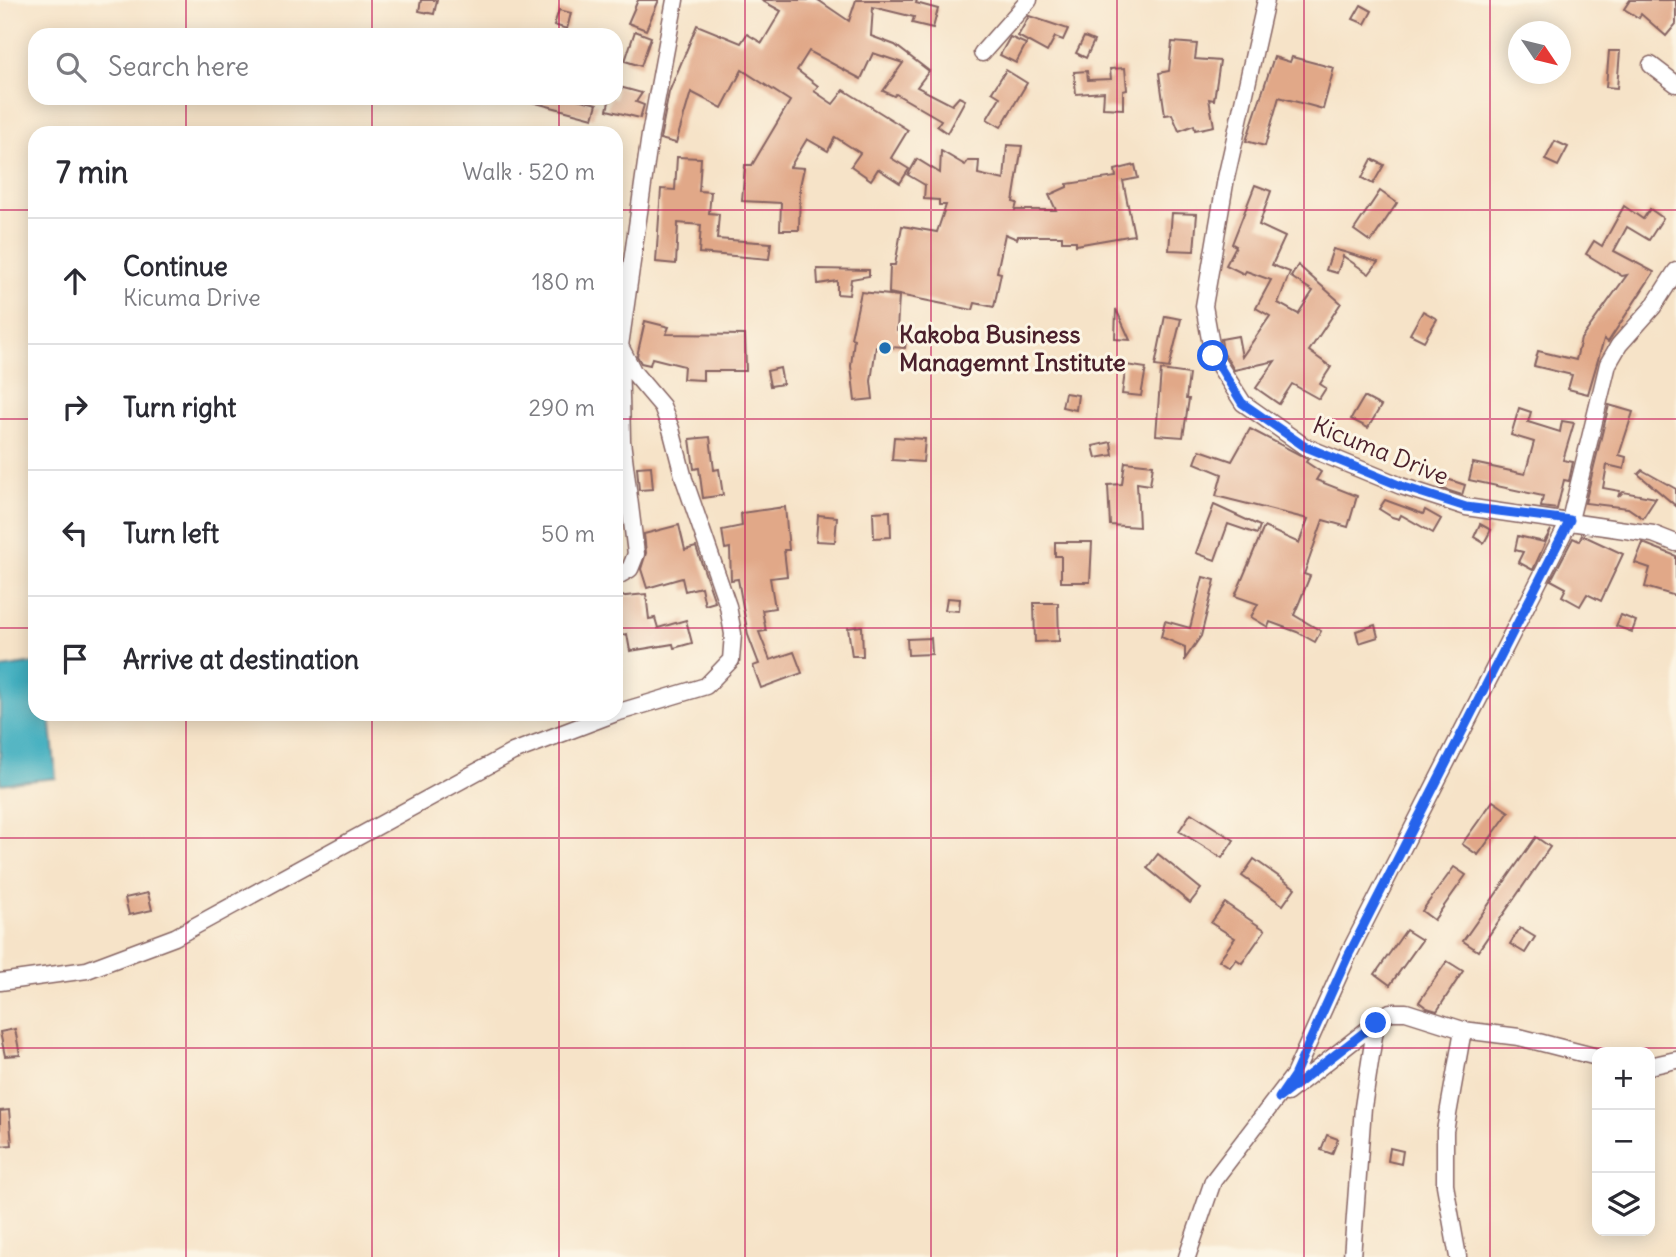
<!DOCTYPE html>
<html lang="en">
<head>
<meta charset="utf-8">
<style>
	body { margin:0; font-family:Delius,sans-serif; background:#f2f2f3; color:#2b2b33 }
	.controls { position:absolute; right:21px; bottom:21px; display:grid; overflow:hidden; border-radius:14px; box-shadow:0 4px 18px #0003 }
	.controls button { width:63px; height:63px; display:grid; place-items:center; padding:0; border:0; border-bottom:2px solid #e1e1e2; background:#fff; color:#2b2b33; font:35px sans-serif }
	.compass { position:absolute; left:1508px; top:21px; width:63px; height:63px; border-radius:50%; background:#fff; box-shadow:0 4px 18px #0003; rotate:125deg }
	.stop { position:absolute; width:21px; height:21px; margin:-16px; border:5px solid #2563eb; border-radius:50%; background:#fff }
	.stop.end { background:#2563eb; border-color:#fff; box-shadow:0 2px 7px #0008 }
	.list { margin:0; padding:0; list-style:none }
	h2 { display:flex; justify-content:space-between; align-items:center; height:91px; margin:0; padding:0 28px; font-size:30px }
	h2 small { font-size:23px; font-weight:400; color:#7c7c81 }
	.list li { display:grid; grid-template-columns:46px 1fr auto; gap:21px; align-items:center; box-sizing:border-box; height:126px; padding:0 28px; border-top:2px solid #e1e1e2 }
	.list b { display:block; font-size:26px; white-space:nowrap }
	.list p { margin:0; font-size:23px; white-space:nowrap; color:#7c7c81 }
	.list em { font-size:23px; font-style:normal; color:#7c7c81 }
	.icon { flex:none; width:38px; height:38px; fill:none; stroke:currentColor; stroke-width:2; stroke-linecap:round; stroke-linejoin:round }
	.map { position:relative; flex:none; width:1676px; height:1257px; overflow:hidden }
	.search { position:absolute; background:#fff; box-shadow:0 4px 18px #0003; left:28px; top:28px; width:595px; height:77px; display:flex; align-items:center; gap:18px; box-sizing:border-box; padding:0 24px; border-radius:21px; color:#7c7c81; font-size:26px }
	.panel { position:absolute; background:#fff; box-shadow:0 4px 18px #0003; left:28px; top:126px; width:595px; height:595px; border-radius:21px }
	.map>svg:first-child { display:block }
	.water { fill:#41aebf; stroke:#466675; stroke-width:2 }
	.building { fill:#e1a888 }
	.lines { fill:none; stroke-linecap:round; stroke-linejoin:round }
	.street-casing { stroke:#866462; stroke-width:19 }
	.street { stroke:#fff; stroke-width:16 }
	.route { stroke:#2563eb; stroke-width:9 }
	.grid { fill:none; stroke:#c2185b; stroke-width:2; stroke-opacity:0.55 }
	.poi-dot { fill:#1f6fb2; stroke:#fcf5e5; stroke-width:2.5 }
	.labels { text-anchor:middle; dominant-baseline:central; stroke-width:6; stroke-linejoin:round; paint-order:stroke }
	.poi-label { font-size:24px; font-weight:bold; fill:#4a1f2b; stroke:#fcf5e5; text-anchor:start }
	.street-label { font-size:24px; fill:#4a1f2b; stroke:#fcf5e5 }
</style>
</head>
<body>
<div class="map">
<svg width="1676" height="1257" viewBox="0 0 1676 1257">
	<rect width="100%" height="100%" fill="#fcf5e5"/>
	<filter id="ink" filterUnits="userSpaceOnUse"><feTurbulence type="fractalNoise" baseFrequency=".0143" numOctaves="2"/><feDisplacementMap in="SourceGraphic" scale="14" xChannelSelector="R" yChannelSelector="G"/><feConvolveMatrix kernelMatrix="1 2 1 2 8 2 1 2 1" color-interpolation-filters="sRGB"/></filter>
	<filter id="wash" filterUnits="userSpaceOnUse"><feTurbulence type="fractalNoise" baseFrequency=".00686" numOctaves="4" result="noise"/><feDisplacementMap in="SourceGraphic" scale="28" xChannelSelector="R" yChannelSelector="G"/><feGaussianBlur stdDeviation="1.57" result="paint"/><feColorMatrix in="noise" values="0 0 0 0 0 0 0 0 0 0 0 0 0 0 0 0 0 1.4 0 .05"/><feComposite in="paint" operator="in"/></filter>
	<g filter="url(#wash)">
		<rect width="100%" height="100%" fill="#f6e3c8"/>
		<polygon class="water" points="35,663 35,714 50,714 56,778 0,784 0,668"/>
		<g id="blocks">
			<g class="building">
				<polygon points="421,0 437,0 434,14 419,11"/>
				<polygon points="638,0 659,0 646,30 628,23"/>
				<polygon points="761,0 818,0 849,21 856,0 917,0 916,3 938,9 933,28 912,23 914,17 873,7 871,36 895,45 929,71 917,87 952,105 959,97 965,100 947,133 937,126 941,120 896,94 894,96 883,91 903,63 873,53 861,79 809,51 797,70 818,86 814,91 833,104 844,90 908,130 891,158 909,169 900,183 878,169 871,180 851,166 860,153 835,137 828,151 807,139 790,167 804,168 800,186 799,230 780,230 781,203 742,201 745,165 752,165 790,101 742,70 722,108 691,92 676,143 660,139 669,92 697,25 741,43 747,34 762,43 781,11"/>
				<polygon points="1630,0 1676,0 1676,24 1666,36 1641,14 1639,18 1624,9"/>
				<polygon points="1361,5 1372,11 1365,24 1353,19"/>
				<polygon points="559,10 571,13 567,29 554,25"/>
				<polygon points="1029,16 1068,29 1063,40 1055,37 1047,52 1018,36"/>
				<polygon points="635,31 651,37 641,66 625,61"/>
				<polygon points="1010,37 1026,44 1016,63 1000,55"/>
				<polygon points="1084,37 1094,41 1086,58 1076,53"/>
				<polygon points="1172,42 1197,44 1195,59 1220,61 1214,100 1209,99 1214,126 1195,130 1194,125 1179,131 1172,114 1165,115 1159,73 1169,71"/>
				<polygon points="1609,51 1620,51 1617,88 1606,87"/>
				<polygon points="1274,57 1290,62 1292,57 1334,68 1323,109 1279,97 1265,146 1246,141"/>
				<polygon points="1125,68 1127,90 1123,91 1123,109 1103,108 1104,92 1076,94 1074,72 1087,71 1088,80 1111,79 1110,69"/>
				<polygon points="1006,70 1027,83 1001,127 987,119 1000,97 992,92"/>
				<polygon points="616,86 642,93 636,102 644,105 640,118 607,110 610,98 616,98"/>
				<polygon points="533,98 573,98 597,104 593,118 532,102"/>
				<polygon points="1555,141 1568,147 1558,166 1545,160"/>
				<polygon points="1007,145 1022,146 1013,202 1017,203 1015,210 1056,210 1049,195 1067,187 1067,184 1116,177 1115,170 1135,165 1138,178 1123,181 1134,235 1076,245 1076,241 1062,241 1062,236 1018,236 1017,239 1005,234 997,272 1001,273 994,307 975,303 973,310 889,293 890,265 895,265 902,226 937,232 946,205 939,205 939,200 924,199 925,185 908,175 917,159 940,173 941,151 965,165 968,161 979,161 978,174 1004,180"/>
				<polygon points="677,157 701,158 699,191 711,192 709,213 719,214 717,239 771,243 769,259 699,253 701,225 678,223 676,264 656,262 661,189 675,190"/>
				<polygon points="1372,159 1384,165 1373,184 1362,178"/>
				<polygon points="1255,185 1271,191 1259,225 1285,237 1272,265 1290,272 1278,303 1298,314 1313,291 1291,277 1298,265 1341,303 1309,351 1331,367 1320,384 1326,388 1319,399 1292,384 1279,404 1256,388 1275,361 1234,370 1223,352 1221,339 1238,336 1242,357 1270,316 1256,308 1271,280 1246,271 1244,274 1226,265 1236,246 1232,244"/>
				<polygon points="1380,191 1397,203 1371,242 1354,230"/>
				<polygon points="1624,206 1643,219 1650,209 1663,218 1649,240 1627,227 1614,251 1654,272 1608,342 1604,339 1588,394 1568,389 1572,375 1534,366 1538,351 1576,360 1581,339 1627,275 1622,276 1586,254 1594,241 1602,246"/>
				<polygon points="1172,213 1197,214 1194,251 1169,250"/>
				<polygon points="1333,249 1344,252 1378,262 1369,274 1343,256 1337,273 1326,270"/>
				<polygon points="817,269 869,270 869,276 851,279 849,295 837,294 837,281 818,284"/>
				<polygon points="861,292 899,296 897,330 907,331 905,348 876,346 871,381 873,399 855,401 851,366 854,339 851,338"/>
				<polygon points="1116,309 1130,340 1115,339"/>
				<polygon points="1423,311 1437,319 1424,341 1410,334"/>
				<polygon points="1165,316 1181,319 1169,368 1155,366"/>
				<polygon points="645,321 669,327 666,334 745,335 746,371 703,371 703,380 683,379 684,366 652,358 650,365 641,363 637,356"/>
				<polygon points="1126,365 1146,368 1141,396 1122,394"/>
				<polygon points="780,368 783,384 770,386 767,371"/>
				<polygon points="1161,370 1189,374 1186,399 1189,399 1183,437 1156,435"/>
				<polygon points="1065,393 1078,395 1076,410 1062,407"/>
				<polygon points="1364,397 1381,406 1368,428 1351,419"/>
				<polygon points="1609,405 1633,412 1619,455 1626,457 1624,469 1607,465 1603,488 1620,491 1618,497 1623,492 1656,498 1643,518 1628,508 1585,503"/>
				<polygon points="1519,408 1531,412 1528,422 1560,432 1562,421 1574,423 1563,460 1573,462 1569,481 1564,480 1557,509 1541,507 1543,496 1469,480 1473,463 1525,474 1534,442 1511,435"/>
				<polygon points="1250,429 1308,459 1306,462 1321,472 1316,480 1357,496 1348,527 1323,520 1304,574 1310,576 1294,615 1321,631 1315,642 1297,632 1270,622 1268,627 1251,617 1258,604 1235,596 1264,527 1299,543 1308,519 1216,496 1222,474 1195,463 1200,450 1232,461"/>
				<polygon points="710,437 714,470 719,469 723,495 703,498 699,468 694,469 690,439"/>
				<polygon points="894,437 925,439 923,462 892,460"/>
				<polygon points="1111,442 1113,455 1096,458 1093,446"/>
				<polygon points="1125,462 1153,465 1150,485 1137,483 1139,527 1110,525 1108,485 1122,484"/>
				<polygon points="651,466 653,489 639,490 637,467"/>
				<polygon points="1642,470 1676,489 1676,506 1638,474"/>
				<polygon points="1444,478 1465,485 1462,495 1440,488"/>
				<polygon points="1385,500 1423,514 1425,510 1441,519 1433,533 1401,515 1399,519 1392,517 1379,509"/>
				<polygon points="1214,505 1260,526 1257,534 1228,524 1215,560 1196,553"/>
				<polygon points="785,507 789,550 784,550 787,576 770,578 775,608 762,610 766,631 759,632 770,660 794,652 802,673 761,688 753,666 759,664 748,635 738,579 731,580 730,548 725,549 722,530 742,526 741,513"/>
				<polygon points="890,511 891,537 874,538 873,512"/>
				<polygon points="818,515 837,517 835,542 816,541"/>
				<polygon points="1480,524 1491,530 1484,543 1474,537"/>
				<polygon points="679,525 685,550 696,547 715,602 705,605 701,587 685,591 682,578 647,588 641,569 646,553 644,534"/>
				<polygon points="1551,530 1533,570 1518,562 1523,552 1515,550 1518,536 1544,542"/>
				<polygon points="1582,535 1623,554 1601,601 1587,594 1580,606 1562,596 1566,588 1551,580 1573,538 1579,541"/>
				<polygon points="1055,542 1092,542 1090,582 1061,582 1061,556 1055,556"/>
				<polygon points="1643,543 1676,556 1676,596 1645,587 1650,568 1635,563"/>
				<polygon points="1203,577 1215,580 1201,636 1185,659 1185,647 1161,637 1165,621 1190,628"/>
				<polygon points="646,594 649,619 655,618 658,628 686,620 692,643 674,648 673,644 630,651 627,634 616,636 616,597"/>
				<polygon points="947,598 960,599 959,611 945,610"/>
				<polygon points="1034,603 1058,603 1059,641 1035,642"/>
				<polygon points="1621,615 1636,621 1632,632 1616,626"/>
				<polygon points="1375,625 1378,637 1359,643 1356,631"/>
				<polygon points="862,626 863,656 852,656 848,628"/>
				<polygon points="931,638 932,654 908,655 907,639"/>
				<polygon points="1493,801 1509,812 1478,855 1462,844"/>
				<polygon points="1191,813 1234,840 1222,858 1179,831"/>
				<polygon points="1536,837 1550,847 1478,951 1463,941"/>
				<polygon points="1158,854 1201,889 1190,903 1147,868"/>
				<polygon points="1254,859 1295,888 1283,905 1242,876"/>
				<polygon points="1454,867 1466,875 1434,920 1422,911"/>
				<polygon points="148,893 152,910 129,915 125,898"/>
				<polygon points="1225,903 1265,930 1242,963 1236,959 1230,967 1219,960 1235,938 1211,923"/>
				<polygon points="1520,928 1535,937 1525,953 1510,944"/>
				<polygon points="1406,930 1422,940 1390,985 1375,974"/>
				<polygon points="1447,961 1463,971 1437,1011 1427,1008 1419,1002"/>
				<polygon points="15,1029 20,1055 5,1056 0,1032"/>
				<polygon points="9,1110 12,1145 0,1146 0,1111"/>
				<polygon points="1327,1135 1338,1139 1332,1154 1321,1150"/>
				<polygon points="1390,1148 1403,1151 1401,1164 1388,1161"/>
			</g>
		</g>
	</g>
	<g filter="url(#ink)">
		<use href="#blocks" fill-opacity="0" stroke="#866462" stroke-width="2"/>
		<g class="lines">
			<defs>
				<g id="street">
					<polyline points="1266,0 1226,178 1204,306 1213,356 1243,403 1304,446 1401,486 1466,507 1653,534 1676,543"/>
					<polyline points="982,53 1029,0"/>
					<polyline points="1651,65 1676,84"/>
					<polyline points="616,577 630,569 636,554 622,441 620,352"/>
					<polyline points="616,713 706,686 731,660 733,634 728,606 684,479 671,429 662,406 634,373 620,346 650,135 675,0"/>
					<polyline points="0,982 87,970 175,937 513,752 613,714"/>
					<polyline points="1650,1066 1676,1060"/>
					<polyline points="1287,1093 1390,1012 1406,1012 1463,1030 1519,1037 1597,1057"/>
					<polyline points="1187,1257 1213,1181 1294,1075 1348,955 1570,520 1608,364 1619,345 1653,307 1676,271"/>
					<polyline points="1352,1257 1363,1107 1376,1023"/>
					<polyline points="1458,1257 1445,1185 1445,1131 1463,1030"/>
				</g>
			</defs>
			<use href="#street" class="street-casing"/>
			<use href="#street" class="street"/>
		</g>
	</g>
	<g class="lines" filter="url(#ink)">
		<polyline class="route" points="1213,356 1242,403 1304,446 1401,486 1466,507 1570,520 1348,956 1294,1076 1279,1098 1376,1023"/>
	</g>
	<path class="grid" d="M186 0V35M372 0V35M559 0V35M745 0V1257M931 0V1257M1117 0V1257M1304 0V1257M1490 0V1257M186 98V133M372 98V133M559 98V133M0 210H35M616 210H1676M0 419H35M616 419H1676M0 628H35M616 628H1676M186 714V1257M372 714V1257M559 714V1257M0 838H1676M0 1048H1676"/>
	<circle class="poi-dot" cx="885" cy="348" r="7"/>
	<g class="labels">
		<g class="poi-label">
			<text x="899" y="334">Kakoba Business<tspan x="899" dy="28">Managemnt Institute</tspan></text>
		</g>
		<g class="street-label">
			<text transform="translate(1381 450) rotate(22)">Kicuma Drive</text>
		</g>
	</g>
</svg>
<div class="controls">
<button>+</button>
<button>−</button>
<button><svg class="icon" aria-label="layers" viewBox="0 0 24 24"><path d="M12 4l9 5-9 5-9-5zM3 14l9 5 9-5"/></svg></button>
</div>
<svg class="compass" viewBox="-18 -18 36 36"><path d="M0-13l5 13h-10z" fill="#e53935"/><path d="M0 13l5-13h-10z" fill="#7c7c81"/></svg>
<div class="stop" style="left:1213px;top:356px"></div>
<div class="stop end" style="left:1376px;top:1023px"></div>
<div class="search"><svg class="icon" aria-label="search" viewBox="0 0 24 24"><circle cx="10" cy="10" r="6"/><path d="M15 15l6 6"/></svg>Search here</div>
<section class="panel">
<h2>7 min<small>Walk · 520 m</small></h2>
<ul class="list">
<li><svg class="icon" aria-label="ahead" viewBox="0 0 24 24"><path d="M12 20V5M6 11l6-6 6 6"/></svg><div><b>Continue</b><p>Kicuma Drive</p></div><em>180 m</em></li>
<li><svg class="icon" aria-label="right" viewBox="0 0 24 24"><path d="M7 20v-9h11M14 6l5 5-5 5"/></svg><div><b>Turn right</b></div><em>290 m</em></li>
<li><svg class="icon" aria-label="left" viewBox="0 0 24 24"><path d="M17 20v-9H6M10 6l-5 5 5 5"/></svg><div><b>Turn left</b></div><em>50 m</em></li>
<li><svg class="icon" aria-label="arrive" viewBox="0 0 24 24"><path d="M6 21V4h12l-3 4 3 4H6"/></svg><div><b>Arrive at destination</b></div></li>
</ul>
</section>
</div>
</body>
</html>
